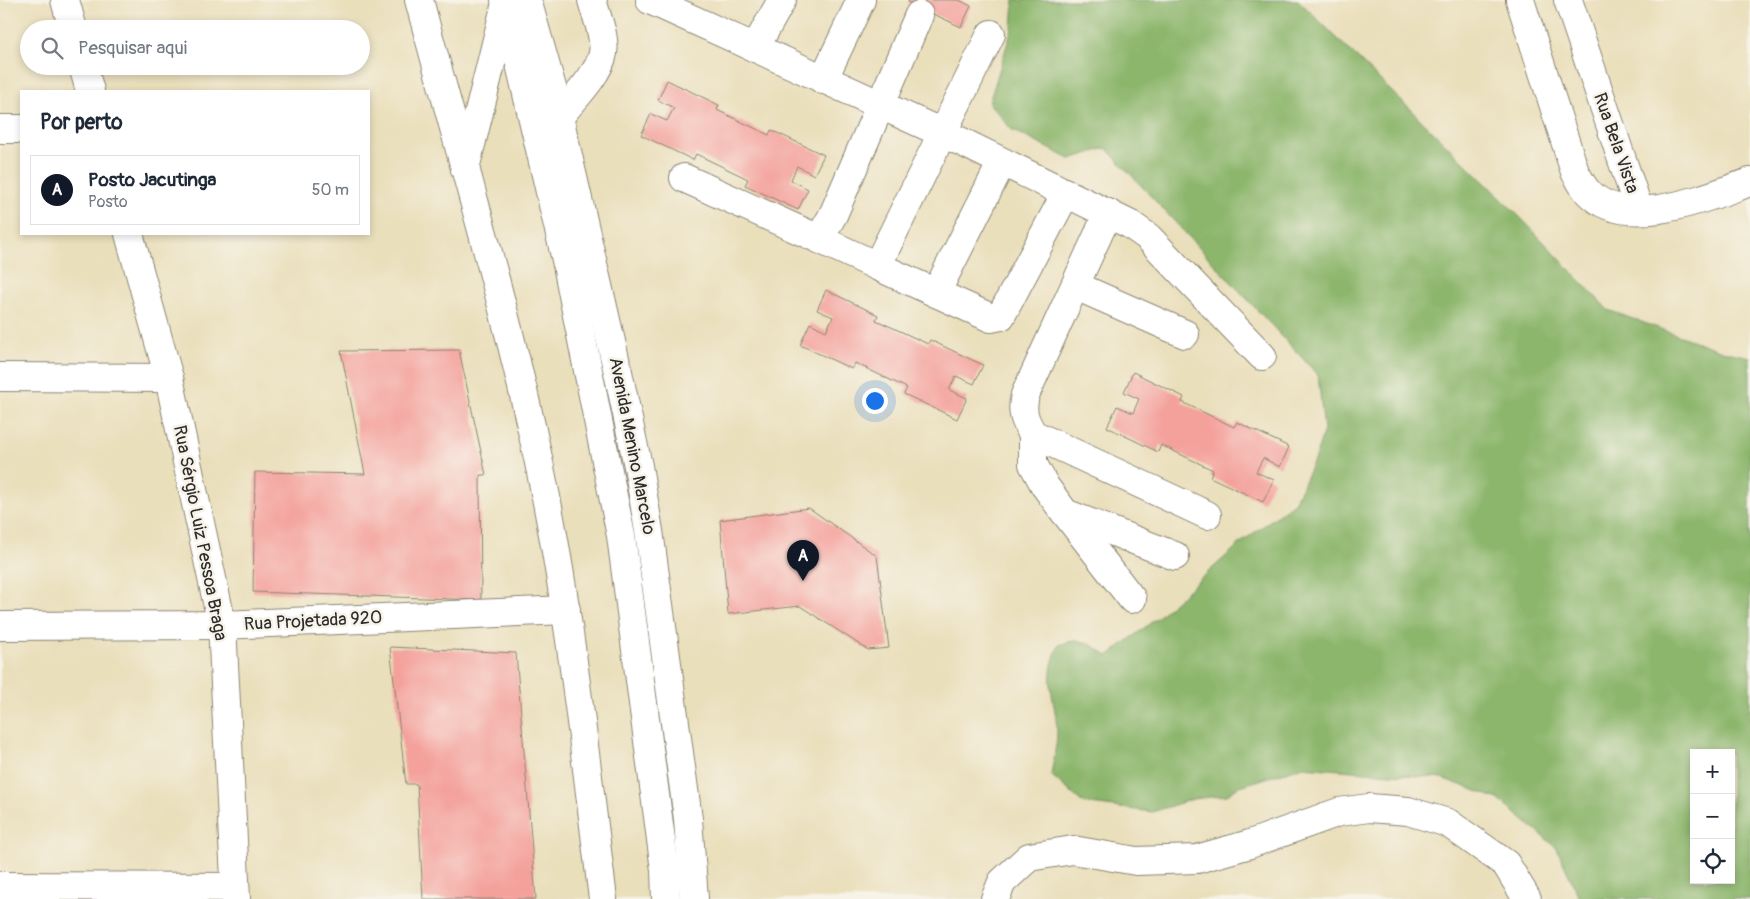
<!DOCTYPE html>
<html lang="pt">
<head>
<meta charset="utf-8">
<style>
	body { margin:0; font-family:Pangolin,sans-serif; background:#f6f6f7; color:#1f2937 }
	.controls { position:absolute; right:15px; bottom:15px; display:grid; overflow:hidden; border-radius:0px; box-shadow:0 2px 8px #0003 }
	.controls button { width:45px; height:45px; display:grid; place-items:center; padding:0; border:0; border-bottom:1px solid #e0e1e3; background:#fff; color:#1f2937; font:25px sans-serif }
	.you { position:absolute; left:874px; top:400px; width:18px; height:18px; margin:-12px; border:4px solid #fff; border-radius:50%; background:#1a73e8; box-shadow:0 0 0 8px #1a73e833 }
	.badge { display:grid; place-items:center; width:32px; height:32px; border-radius:50%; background:#111827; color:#fff; font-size:16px; font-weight:700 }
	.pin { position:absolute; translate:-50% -41px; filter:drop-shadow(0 1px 2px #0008) }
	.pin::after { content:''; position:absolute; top:26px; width:18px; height:15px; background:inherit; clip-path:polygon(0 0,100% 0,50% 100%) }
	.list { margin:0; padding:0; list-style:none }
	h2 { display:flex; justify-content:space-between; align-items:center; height:65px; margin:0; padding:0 20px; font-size:21px }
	h2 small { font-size:16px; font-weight:400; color:#747a83 }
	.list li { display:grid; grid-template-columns:32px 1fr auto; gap:15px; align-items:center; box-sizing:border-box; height:70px; margin:0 10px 10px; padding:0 10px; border:1px solid #e0e1e3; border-radius:0px }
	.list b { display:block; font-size:19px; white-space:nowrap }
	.list p { margin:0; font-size:16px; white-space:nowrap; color:#747a83 }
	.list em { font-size:16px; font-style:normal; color:#747a83 }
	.icon { flex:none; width:28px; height:28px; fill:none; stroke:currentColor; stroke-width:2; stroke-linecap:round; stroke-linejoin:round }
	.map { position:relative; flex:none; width:1750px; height:899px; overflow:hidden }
	.search { position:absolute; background:#fff; box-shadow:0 2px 8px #0003; left:20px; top:20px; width:350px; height:55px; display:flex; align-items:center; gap:12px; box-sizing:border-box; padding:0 18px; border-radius:28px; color:#747a83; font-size:19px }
	.panel { position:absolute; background:#fff; box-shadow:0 2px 8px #0003; left:20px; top:90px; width:350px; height:145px; border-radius:0px }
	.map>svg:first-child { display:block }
	.forest { fill:#8cb66c; stroke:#5c704c; fill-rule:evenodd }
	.building { fill:#f4a09b }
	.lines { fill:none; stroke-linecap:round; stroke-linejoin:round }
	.minor-casing { stroke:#8a8573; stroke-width:30 }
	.major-casing { stroke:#8a8573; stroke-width:30 }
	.minor { stroke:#fff; stroke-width:28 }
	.major { stroke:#fff; stroke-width:28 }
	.labels { text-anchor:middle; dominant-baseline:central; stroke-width:5; stroke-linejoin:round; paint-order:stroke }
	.street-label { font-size:18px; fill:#2b2b2b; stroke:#f7f3e8 }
</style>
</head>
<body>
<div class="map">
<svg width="1750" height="899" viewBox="0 0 1750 899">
	<rect width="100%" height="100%" fill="#f7f3e8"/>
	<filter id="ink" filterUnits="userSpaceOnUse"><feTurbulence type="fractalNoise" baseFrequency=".02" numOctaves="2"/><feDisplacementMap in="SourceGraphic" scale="10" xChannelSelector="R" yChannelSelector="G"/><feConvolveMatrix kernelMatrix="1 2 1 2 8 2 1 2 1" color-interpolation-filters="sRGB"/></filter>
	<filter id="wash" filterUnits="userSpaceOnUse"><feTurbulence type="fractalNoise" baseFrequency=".0096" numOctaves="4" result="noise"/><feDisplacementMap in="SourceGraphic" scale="20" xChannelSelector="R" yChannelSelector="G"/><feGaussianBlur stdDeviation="1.12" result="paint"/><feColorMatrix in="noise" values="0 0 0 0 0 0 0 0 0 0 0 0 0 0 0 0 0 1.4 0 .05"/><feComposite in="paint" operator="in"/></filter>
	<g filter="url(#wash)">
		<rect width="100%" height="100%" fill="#eadfbb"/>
		<path class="forest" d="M1014 0H1298L1520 217 1608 310 1722 351 1750 357V899H1580L1556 847 1498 799 1442 778 1302 767 1240 786 1227 795 1193 799 1152 812 1083 803 1051 775C1053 761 1057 746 1057 732 1056 697 1042 681 1059 645 1084 636 1088 643 1108 656L1157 618 1243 541 1294 503 1316 456 1324 430 1318 375 1106 148 1070 159 1012 130 989 103 1012 29ZM1694 753H1731V880H1694Z"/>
		<g id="blocks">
			<g class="building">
				<polygon points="909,0 959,0 971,6 961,27 908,2"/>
				<polygon points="667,80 719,105 717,110 769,135 771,130 824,155 814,175 797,166 791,180 808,189 798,210 745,185 748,179 696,154 693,160 641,135 651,114 667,121 674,108 658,100"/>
				<polygon points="826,290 878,315 876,320 928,344 930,340 983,365 974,384 956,376 949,390 967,398 957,419 904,394 907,388 855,363 852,369 800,345 810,323 826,331 833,317 817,310"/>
				<polygon points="459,350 486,475 480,475 481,600 253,592 255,472 365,474 341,351"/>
				<polygon points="1133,372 1184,397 1182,402 1234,427 1237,422 1289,447 1280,467 1263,458 1256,472 1274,480 1263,502 1210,477 1213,470 1161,445 1158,452 1107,427 1117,406 1133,413 1139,399 1124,392"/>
				<polygon points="809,508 877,556 889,648 868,650 800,606 728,614 720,520"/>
				<polygon points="390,647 516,653 536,899 423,899 417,784 406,784"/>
			</g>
		</g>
	</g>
	<g filter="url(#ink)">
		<use href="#blocks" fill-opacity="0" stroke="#8a8573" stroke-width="1"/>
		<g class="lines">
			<defs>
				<g id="minor">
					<polyline points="65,0 73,29"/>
					<polyline points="650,0 962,142 1131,225 1148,237 1262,356"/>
					<path d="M1520 0 1575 172C1579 178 1582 186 1588 192 1626 232 1707 197 1750 182"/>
					<polyline points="1568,0 1639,210"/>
					<polyline points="755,48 782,0"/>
					<polyline points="83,66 90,91"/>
					<polyline points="823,80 861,0"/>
					<path d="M559 117C572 101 600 73 603 53 606 37 596 16 592 0"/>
					<polyline points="0,129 21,129"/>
					<polyline points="684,178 819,239 833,215 919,15"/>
					<path d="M1108 213 1025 395C1021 411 1024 420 1033 434L1207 515"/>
					<polyline points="129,234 169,378 222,625 236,899"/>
					<polyline points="819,239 877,266 991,34"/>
					<polyline points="877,266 991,318 1001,316 1066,193"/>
					<polyline points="1076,286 1185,334"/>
					<polyline points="936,293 1002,162"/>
					<polyline points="0,377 169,378"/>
					<polyline points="1033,434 1033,464 1045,486 1065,513 1175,556"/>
					<polyline points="1066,514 1132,599"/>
					<polyline points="0,626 222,625 566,610"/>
					<polyline points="0,886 235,887"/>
					<polyline points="995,899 1002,882 1029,857 1073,850 1136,861 1197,859 1250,844 1339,812 1369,808 1408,811 1448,823 1506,864 1527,899"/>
				</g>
				<g id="major">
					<path d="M419 0C463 165 513 329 546 497 572 630 586 764 603 899"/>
					<polyline points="505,0 566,260 621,536 665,870 666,899"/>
					<polyline points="527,0 553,91 618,372 638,466 649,531 688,819 694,899"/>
					<polyline points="465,169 505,7"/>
				</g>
			</defs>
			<use href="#minor" class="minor-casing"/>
			<use href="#major" class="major-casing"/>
			<use href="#minor" class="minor"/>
			<use href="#major" class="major"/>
		</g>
	</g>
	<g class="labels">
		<g class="street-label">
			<text transform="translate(1616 143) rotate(71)">Rua Bela Vista</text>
			<text transform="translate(632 446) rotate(79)">Avenida Menino Marcelo</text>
			<text transform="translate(200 533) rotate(79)">Rua Sérgio Luiz Pessoa Braga</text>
			<text transform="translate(313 621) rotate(-3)">Rua Projetada 920</text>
		</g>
	</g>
</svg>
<div class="controls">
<button>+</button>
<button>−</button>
<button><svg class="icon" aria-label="locate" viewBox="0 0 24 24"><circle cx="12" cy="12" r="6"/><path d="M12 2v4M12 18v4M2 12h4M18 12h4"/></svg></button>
</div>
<div class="you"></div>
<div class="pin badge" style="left:803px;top:581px">A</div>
<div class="search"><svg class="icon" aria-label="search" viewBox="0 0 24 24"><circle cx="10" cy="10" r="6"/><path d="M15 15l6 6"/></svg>Pesquisar aqui</div>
<section class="panel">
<h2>Por perto<small></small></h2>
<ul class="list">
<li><span class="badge">A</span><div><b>Posto Jacutinga</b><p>Posto</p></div><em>50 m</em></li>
</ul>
</section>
</div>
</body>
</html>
